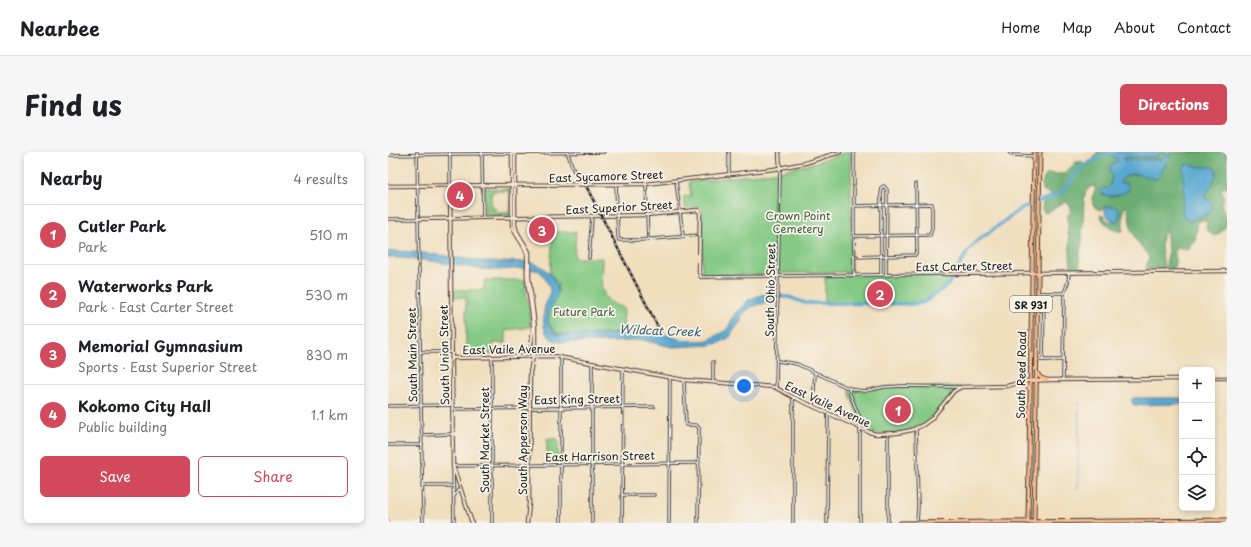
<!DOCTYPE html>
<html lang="en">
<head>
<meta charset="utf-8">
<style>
	body { margin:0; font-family:"Playpen Sans",sans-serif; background:#f6f6f6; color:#202124 }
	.controls { position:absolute; right:12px; bottom:12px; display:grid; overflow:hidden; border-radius:6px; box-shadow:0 2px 6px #0003 }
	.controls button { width:36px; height:36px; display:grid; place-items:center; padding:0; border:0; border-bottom:1px solid #e0e0e0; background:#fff; color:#202124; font:20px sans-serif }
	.you { position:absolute; left:356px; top:234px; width:14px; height:14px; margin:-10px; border:3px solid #fff; border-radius:50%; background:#1a73e8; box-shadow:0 0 0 6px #1a73e833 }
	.badge { display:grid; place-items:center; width:26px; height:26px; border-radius:50%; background:#d1495b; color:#fff; font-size:13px; font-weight:700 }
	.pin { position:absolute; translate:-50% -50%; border:2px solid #fff; box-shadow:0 1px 4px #0006 }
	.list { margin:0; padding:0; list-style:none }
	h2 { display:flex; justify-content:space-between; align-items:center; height:52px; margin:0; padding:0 16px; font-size:17px }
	h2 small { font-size:13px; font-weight:400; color:#757577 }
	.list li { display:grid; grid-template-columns:26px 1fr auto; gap:12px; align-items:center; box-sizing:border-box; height:60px; padding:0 16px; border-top:1px solid #e0e0e0 }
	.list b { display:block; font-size:15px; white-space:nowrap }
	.list p { margin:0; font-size:13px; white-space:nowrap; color:#757577 }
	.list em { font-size:13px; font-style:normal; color:#757577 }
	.actions { display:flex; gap:8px; padding:12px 16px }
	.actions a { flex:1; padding:9px 0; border:1px solid #d1495b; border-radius:6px; text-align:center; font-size:14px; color:#d1495b }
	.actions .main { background:#d1495b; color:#fff }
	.icon { flex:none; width:22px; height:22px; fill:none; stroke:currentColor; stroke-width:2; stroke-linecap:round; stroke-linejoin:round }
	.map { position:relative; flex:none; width:839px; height:371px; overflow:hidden; border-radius:6px }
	header { display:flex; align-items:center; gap:24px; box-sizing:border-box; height:56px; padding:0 20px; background:#fff; border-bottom:1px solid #e0e0e0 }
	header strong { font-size:19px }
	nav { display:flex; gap:22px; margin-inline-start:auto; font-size:14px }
	.intro { display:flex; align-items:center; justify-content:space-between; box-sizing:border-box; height:96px; padding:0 24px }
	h1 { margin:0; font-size:28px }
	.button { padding:10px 18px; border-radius:6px; background:#d1495b; color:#fff; font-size:14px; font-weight:700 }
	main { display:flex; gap:24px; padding:0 24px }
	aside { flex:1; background:#fff; border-radius:6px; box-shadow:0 2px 6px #0003 }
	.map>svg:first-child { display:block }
	.green { fill:#84c984; stroke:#507250; fill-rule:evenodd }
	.forest { fill:#6bad72; stroke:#446447 }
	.water { fill:#58a8d2; stroke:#3a6277 }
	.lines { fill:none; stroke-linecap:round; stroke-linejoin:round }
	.stream { stroke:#58a8d2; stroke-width:1 }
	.river { stroke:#58a8d2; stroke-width:3.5 }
	.street-casing { stroke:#3c3934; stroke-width:3.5 }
	.secondary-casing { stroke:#3c3934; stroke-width:4.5 }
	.primary-casing { stroke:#3c3934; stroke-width:5 }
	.street { stroke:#fff; stroke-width:1.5 }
	.secondary { stroke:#fde4d1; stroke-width:2.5 }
	.primary { stroke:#fbbb8d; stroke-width:3 }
	.rail-casing { stroke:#1c1c1c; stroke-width:2.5 }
	.rail { stroke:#f7f3e8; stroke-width:1; stroke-dasharray:3; stroke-linecap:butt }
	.labels { text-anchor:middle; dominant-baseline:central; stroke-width:3.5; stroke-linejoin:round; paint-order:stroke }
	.shield { fill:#f7f3e8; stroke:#5e5c59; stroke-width:1 }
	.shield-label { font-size:10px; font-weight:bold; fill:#1c1c1c }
	.street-label { font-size:11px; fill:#1c1c1c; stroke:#f7f3e8 }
	.park-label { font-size:11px; fill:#405940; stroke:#f7f3e8 }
	.water-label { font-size:12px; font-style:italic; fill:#375b6e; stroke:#f7f3e8 }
</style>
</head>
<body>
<header>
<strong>Nearbee</strong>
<nav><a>Home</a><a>Map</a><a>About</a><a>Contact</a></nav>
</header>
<div class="intro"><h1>Find us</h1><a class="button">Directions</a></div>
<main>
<aside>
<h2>Nearby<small>4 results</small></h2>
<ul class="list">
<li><span class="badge">1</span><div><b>Cutler Park</b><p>Park</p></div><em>510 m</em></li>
<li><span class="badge">2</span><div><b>Waterworks Park</b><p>Park · East Carter Street</p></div><em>530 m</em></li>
<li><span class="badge">3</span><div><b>Memorial Gymnasium</b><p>Sports · East Superior Street</p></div><em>830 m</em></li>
<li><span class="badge">4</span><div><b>Kokomo City Hall</b><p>Public building</p></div><em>1.1 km</em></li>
</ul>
<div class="actions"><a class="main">Save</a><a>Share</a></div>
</aside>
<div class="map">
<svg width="839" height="371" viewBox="0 0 839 371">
	<rect width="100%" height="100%" fill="#f7f3e8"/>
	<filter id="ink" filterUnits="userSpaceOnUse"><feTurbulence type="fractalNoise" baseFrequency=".025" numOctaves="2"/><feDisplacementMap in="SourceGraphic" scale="8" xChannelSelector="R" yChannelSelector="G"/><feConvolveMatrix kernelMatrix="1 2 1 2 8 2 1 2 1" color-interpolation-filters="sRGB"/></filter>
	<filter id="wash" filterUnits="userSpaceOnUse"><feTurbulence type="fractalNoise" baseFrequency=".012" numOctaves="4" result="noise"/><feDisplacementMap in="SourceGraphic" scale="16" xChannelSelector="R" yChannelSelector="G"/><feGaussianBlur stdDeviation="0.9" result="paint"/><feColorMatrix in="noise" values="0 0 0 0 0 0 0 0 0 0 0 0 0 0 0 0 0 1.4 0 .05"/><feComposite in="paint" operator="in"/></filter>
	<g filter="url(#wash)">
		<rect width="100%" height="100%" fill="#f0debd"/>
		<g class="green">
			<polygon points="458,0 463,0 463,119 461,120 394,121 389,123 314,123 314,58 311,55 297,56 295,45 303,44 301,30 394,19 396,18 426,11"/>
			<path d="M96 36 123 37V64L97 63ZM105 39H121V40L122 41 123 58 120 59V61H109L107 56 103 55V41H105Z"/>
			<path d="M165 80H188L186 106H214C214 131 208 149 236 156L235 181 183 184 168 181 159 169 165 134 171 133 162 122Z"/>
			<polygon points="566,122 560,133 535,151 523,152 437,151 437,124"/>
			<polygon points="97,128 137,128 143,175 118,178 118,191 105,191 105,202 78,202 78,145 66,145 66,138 95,138"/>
			<path d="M506 234 573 235 568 237 547 263 535 273 515 280 488 282 472 276C472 261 463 251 461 237L477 239Z"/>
			<rect x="159" y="287" width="11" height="23"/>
		</g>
		<path class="forest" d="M709 0H735L723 2 730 9 723 29 722 34 714 42C723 46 733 43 741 38L732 30C742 18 753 22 766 27 775 19 779 12 780 0L774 7 765 9 736 8V5H769L773 0H839V36H833L836 46 833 52 837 62 839 72 833 80 826 84 818 77 819 71 817 69 813 68 810 70 807 88 802 93 801 98 789 96 787 97V115L785 117H777L780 104 779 81 777 80C768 93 777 103 775 118H757L761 105C756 97 749 92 746 83 741 74 742 64 739 55H736L735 64V79C725 80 716 72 712 63L715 64 720 69 728 70 732 61 728 55 718 54 713 58 708 56 705 53 704 46 708 36 704 34 701 36 697 41 696 49 694 88 691 106 692 116 688 118 683 117 681 82H680V62H683V56L679 50C670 51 666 58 657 61L654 57C655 47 658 47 666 43L654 39C654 32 654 28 659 22H676L688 10H695L697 12 704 10Z"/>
		<g class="water">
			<path d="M735 0H773L769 5H736V8H769L774 7 780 0 783 2 771 25 769 27C754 26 745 14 732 30L733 31H738L740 32 741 38C733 43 723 46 714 42L713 38 715 36 719 37 722 34 724 24 722 21C722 15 724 11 730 9L722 2Z"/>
			<polygon points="801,12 813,15 826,15 829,19 824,34 817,43 817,46 823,50 824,57 820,62 803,69 796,66 794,60 796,40 795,16 797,13"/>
			<path d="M718 54 729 55C734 59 731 65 729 70 722 68 714 63 718 54Z"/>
			<path d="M5 99C39 99 72 108 105 110 120 111 136 107 150 113 159 116 169 129 170 139 170 144 166 148 164 153 159 163 158 175 169 182L204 183 253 181 267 183H279L290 187 311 189 320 188 339 178 347 161 360 148 381 140H385L387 142V151L373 152 363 155 354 163 353 169 345 179 342 185 331 191 323 193 285 195 254 188 225 190H172C154 187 154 169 157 154 158 150 161 146 162 142 163 134 156 125 152 119L136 116 110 118 93 117 37 108 0 105V100Z"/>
			<polygon points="746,246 794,246 794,252 746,253 744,251 744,247"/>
		</g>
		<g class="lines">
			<polyline class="stream" points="690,337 691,250"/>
			<polyline class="river" points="383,145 401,145 417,151 523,152 535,151 560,133 578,102 588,90 634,56 673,41 697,12 722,2 727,2"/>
		</g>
	</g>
	<g filter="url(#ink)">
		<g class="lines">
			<defs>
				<g id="street">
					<polyline points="29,0 35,371"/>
					<polyline points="62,0 62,33"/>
					<polyline points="94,0 95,66"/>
					<polyline points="341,0 341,23"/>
					<polyline points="621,0 624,3 645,4"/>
					<polyline points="180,2 185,17 192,32"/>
					<polyline points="0,3 216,0"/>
					<polyline points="288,29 295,84"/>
					<polyline points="258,32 260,88"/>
					<polyline points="228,33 230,85 231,88 253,88 312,83"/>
					<polyline points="466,54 544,52 544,76 542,83 466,84"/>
					<polyline points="0,67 30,67"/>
					<polyline points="466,105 527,103 529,98 528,32"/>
					<polyline points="201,106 204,65"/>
					<polyline points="493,123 493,43 494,35 496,34 499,38 498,123"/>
					<polyline points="466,124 466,0"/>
					<polyline points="314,125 557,122"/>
					<polyline points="650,141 676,141"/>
					<polyline points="32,200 64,200"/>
					<polyline points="648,208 675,208"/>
					<polyline points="655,208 656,141"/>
					<polyline points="390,209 409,212 458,235 468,238 477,239 496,235 514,234 571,235"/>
					<polyline points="675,228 676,141 680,130 681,121"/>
					<polyline points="296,229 298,273 308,273 311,276 310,371"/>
					<polyline points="325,230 325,210"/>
					<polyline points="388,236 392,18"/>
					<polyline points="461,237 462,242 472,267 472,371"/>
					<polyline points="0,254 64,253"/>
					<polyline points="425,254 427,221"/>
					<polyline points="65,257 266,255"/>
					<polyline points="528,276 530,354 529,370"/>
					<polyline points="500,282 500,371"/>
					<polyline points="34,283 64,282"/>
					<polyline points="0,293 34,293"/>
					<polyline points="34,334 64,334"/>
					<polyline points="234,343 266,343"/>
					<polyline points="66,344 70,338 72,337"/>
					<polyline points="0,369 0,371"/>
					<polyline points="66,371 65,314 310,311"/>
					<polyline points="104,371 104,205"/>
					<polyline points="173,371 173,207"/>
					<polyline points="204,371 204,211"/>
					<polyline points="234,371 235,217"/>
					<polyline points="281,371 282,225"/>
					<polyline points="405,371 405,245"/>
					<polyline points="439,371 440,262"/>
				</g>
				<g id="secondary">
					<path d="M124 0V73C127 85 137 91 139 103 140 110 138 118 139 125 140 141 144 157 145 174 145 182 141 198 144 204"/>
					<polyline points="127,0 127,73 129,80 141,100 141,125 147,175 147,194 142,221 141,352 139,371"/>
					<polyline points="391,0 392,17"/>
					<polyline points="0,34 258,32 386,17 417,11 452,0"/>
					<polyline points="62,34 65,314 84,371"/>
					<polyline points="30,67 259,63 310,58 312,61 311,120 313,125"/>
					<polyline points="557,122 839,119"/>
					<polyline points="64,206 165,204 296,228 386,235 405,245 481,280 488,282 509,281 524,278 535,273 543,267 566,239 573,235 619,234 638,229 659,228 794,227"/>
					<polyline points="824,226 839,226"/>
				</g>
				<g id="primary">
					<polyline points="648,220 653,226 659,228"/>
					<polyline points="632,232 638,232 641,237"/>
					<polyline points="512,371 839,368"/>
					<polyline points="640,371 646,0"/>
					<polyline points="646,371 652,0"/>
				</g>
			</defs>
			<use href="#street" class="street-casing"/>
			<use href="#secondary" class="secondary-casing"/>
			<use href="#primary" class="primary-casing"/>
			<use href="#street" class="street"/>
			<use href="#secondary" class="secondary"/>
			<use href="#primary" class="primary"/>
			<defs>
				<polyline id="rail" points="195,28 273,181"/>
			</defs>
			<use href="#rail" class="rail-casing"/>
			<use href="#rail" class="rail"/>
		</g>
	</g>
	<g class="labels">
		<rect class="shield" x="622" y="144" width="42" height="16" rx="3"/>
		<g class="shield-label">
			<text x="643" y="152">SR 931</text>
		</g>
		<g class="street-label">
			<text transform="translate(218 24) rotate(-2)">East Sycamore Street</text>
			<text transform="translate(231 55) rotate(-3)">East Superior Street</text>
			<text transform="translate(576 114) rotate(-1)">East Carter Street</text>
			<text transform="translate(382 138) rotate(-89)">South Ohio Street</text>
			<text transform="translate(121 197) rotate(-1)">East Vaile Avenue</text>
			<text transform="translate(24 203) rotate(-91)">South Main Street</text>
			<text transform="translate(56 203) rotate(-91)">South Union Street</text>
			<text transform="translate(633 223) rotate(-89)">South Reed Road</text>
			<text transform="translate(189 247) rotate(-1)">East King Street</text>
			<text transform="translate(440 252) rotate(25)">East Vaile Avenue</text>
			<text transform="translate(96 288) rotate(-90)">South Market Street</text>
			<text transform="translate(134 288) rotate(-90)">South Apperson Way</text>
			<text transform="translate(212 304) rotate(-1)">East Harrison Street</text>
		</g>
		<g class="park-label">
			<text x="410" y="63">Crown Point<tspan x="410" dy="13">Cemetery</tspan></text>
			<text x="196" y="159">Future Park</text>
		</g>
		<g class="water-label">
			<text transform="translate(272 178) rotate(2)">Wildcat Creek</text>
		</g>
	</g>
</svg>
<div class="controls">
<button>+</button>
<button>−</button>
<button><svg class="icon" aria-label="locate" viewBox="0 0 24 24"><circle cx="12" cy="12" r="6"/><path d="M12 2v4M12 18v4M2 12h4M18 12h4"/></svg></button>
<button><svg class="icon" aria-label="layers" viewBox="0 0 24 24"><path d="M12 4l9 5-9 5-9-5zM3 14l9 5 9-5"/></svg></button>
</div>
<div class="you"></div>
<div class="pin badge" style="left:510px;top:258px">1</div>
<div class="pin badge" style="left:492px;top:142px">2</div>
<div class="pin badge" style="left:154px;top:78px">3</div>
<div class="pin badge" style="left:72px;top:43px">4</div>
</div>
</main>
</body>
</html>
